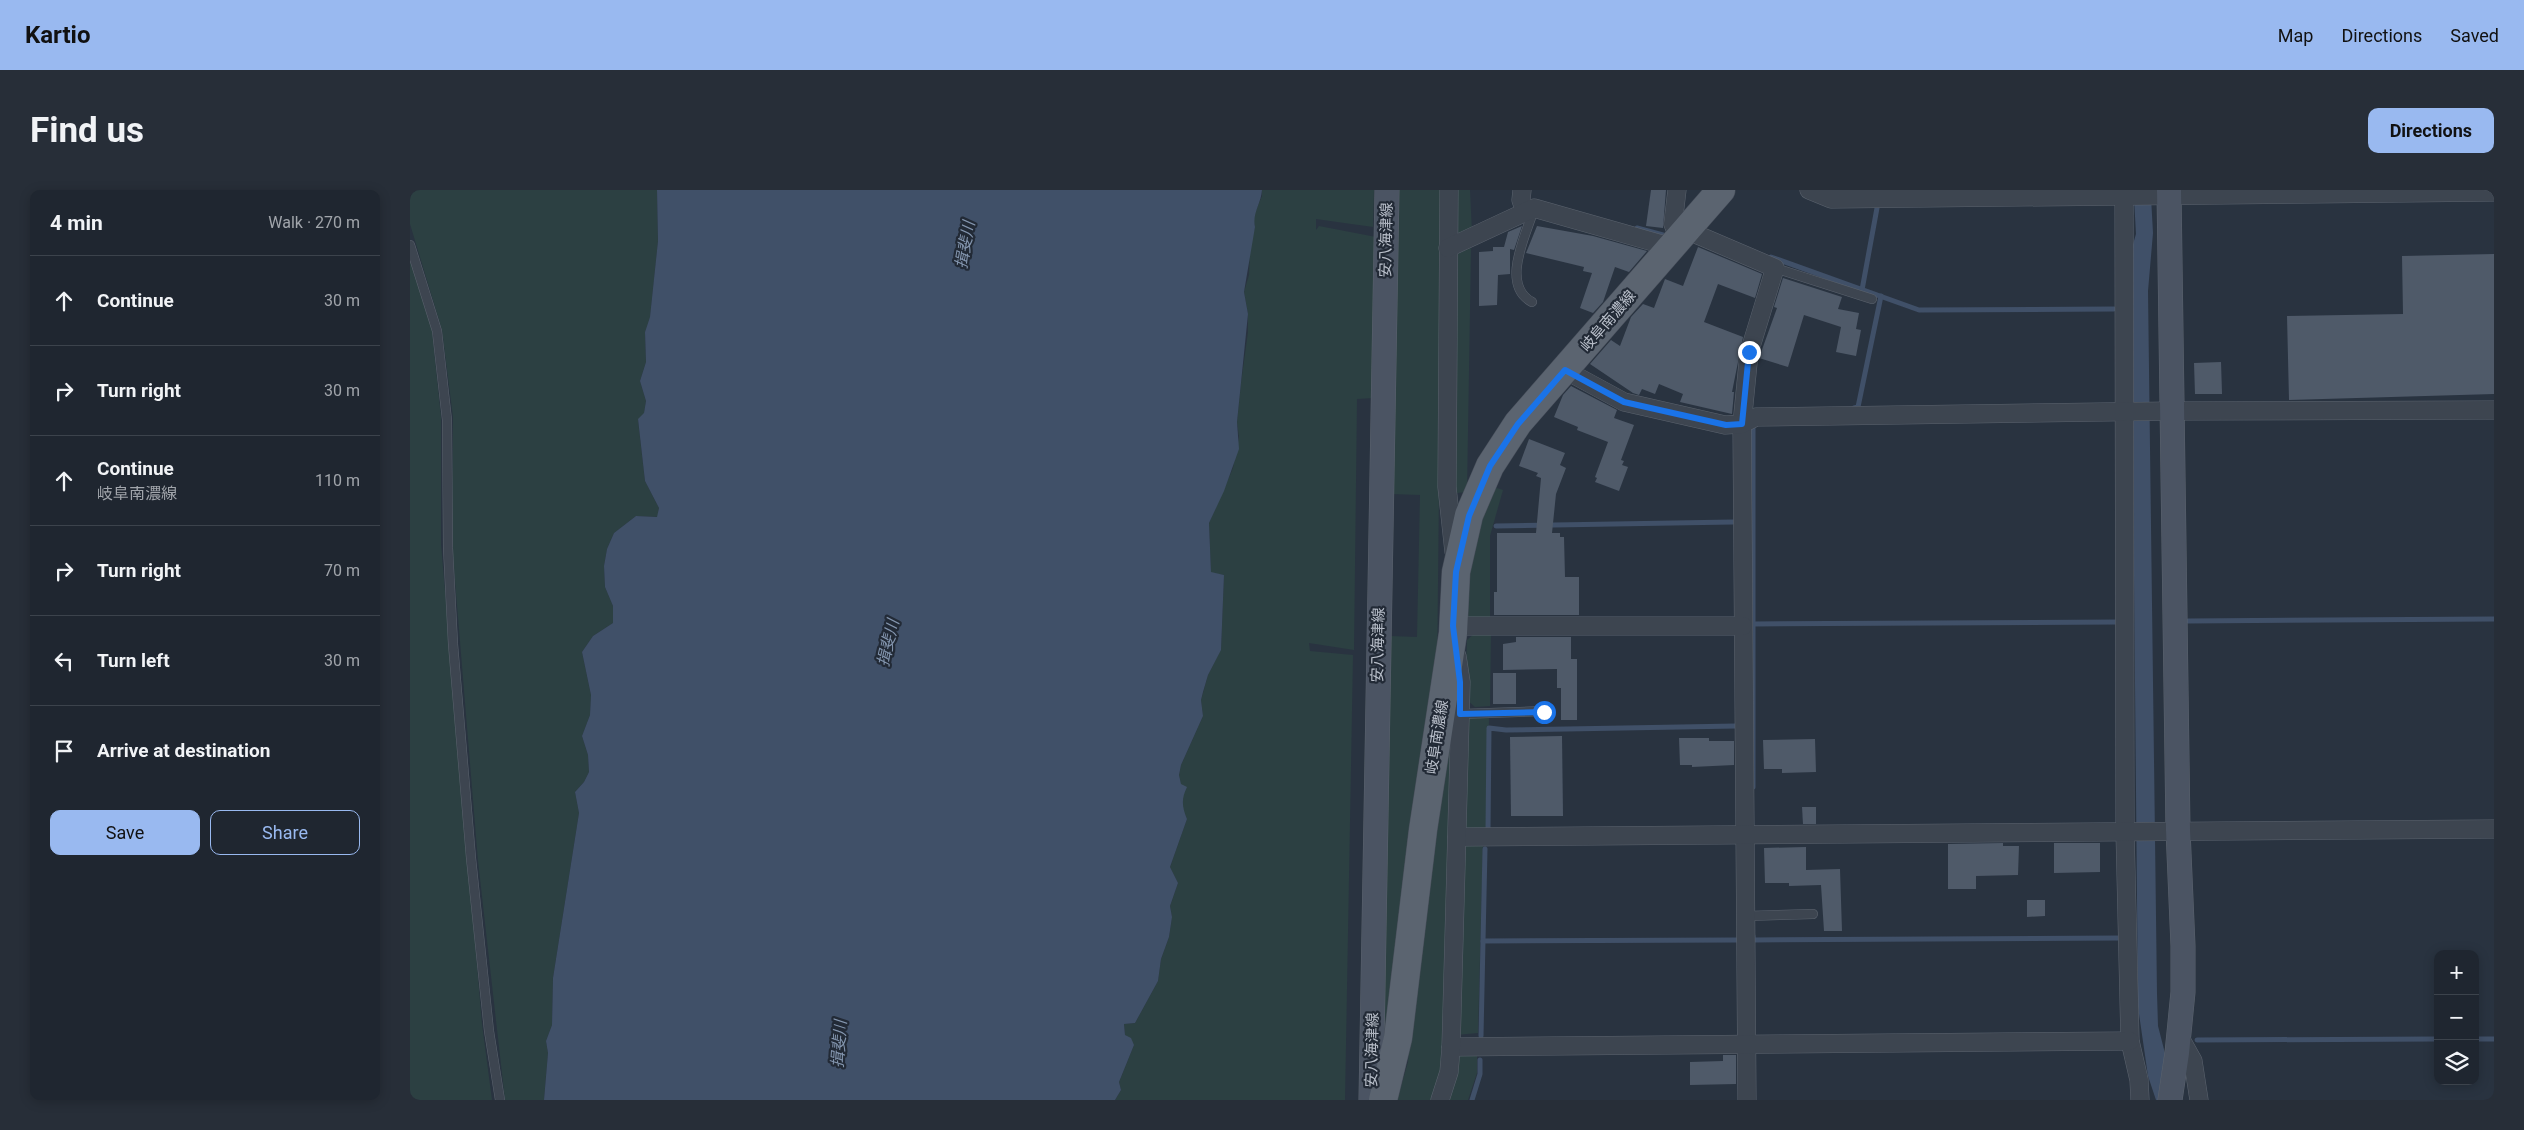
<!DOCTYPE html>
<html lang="en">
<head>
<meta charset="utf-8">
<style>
	body { margin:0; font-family:Roboto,"Noto Sans JP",sans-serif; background:#272e38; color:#f1f3f6 }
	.controls { position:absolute; right:15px; bottom:15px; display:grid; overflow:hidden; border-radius:10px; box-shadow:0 2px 12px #0003 }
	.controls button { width:45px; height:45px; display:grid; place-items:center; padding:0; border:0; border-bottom:1px solid #3c434c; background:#1f2630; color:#f1f3f6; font:25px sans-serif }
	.stop { position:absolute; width:15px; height:15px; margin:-11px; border:4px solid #1a73e8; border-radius:50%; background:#fff }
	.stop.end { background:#1a73e8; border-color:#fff; box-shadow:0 1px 5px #0008 }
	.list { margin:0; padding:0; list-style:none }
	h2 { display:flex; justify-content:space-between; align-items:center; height:65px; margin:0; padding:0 20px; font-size:21px }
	h2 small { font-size:16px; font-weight:400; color:#a1a5ab }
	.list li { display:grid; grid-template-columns:32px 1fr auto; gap:15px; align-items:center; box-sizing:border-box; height:90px; padding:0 20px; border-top:1px solid #3c434c }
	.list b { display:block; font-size:19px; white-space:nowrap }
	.list p { margin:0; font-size:16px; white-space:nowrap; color:#a1a5ab }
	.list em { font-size:16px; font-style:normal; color:#a1a5ab }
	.actions { display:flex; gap:10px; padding:15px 20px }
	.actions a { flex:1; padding:11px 0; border:1px solid #99b9f0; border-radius:10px; text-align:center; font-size:18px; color:#99b9f0 }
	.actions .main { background:#99b9f0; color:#111 }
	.icon { flex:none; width:28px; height:28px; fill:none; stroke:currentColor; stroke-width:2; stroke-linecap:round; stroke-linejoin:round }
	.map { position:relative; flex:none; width:2084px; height:910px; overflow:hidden; border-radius:10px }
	header { display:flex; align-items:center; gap:30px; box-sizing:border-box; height:70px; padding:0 25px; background:#99b9f0; color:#111 }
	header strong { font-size:24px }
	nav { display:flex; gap:28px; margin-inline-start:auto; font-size:18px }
	.intro { display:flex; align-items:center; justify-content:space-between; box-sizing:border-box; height:120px; padding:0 30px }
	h1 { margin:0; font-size:35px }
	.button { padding:12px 22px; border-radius:10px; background:#99b9f0; color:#111; font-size:18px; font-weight:700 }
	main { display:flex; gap:30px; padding:0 30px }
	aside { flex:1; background:#1f2630; border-radius:10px; box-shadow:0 2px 12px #0003 }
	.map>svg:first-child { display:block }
	.green { fill:#2c4042 }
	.water { fill:#405068 }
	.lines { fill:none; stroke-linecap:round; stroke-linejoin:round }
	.stream { stroke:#405068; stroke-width:5 }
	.building { fill:#4f5a69 }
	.lane-casing { stroke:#5b636e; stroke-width:10 }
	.street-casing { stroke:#5b636e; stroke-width:19 }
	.secondary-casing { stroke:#5b636e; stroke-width:25 }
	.primary-casing { stroke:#474e5a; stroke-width:29 }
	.lane { stroke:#3d4550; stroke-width:9 }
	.street { stroke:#3d4550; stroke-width:18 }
	.secondary { stroke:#4b5463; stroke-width:24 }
	.primary { stroke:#5b6470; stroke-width:28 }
	.route { stroke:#1a73e8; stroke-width:6 }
	.labels { text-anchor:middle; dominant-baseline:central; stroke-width:4.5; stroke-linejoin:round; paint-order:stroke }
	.street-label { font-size:15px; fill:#bac0cb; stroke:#222a36 }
	.water-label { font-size:16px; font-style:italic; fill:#8496af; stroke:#222a36 }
</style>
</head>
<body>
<header>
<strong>Kartio</strong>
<nav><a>Map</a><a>Directions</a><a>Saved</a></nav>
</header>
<div class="intro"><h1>Find us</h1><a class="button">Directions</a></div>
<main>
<aside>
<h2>4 min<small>Walk · 270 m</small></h2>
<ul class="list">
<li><svg class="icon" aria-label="ahead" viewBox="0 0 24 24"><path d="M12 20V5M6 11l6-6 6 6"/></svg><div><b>Continue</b></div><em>30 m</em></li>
<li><svg class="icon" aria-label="right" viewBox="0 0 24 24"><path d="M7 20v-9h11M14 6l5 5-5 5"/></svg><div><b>Turn right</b></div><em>30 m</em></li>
<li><svg class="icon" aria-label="ahead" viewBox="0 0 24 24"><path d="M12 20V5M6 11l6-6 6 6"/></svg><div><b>Continue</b><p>岐阜南濃線</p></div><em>110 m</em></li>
<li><svg class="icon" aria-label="right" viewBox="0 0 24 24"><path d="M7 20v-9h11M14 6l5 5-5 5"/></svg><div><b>Turn right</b></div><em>70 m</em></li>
<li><svg class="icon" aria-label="left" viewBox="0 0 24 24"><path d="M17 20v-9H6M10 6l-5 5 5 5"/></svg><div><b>Turn left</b></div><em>30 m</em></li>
<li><svg class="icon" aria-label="arrive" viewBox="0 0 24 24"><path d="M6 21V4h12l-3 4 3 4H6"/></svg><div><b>Arrive at destination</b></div></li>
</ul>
<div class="actions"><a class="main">Save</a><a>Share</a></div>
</aside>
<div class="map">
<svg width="2084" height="910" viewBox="0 0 2084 910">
	<rect width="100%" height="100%" fill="#293340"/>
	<g class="green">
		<polygon points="0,0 247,0 248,51 240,128 235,142 236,172 230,191 236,211 234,224 228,230 235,291 249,318 248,327 226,326 204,343 197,359 194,376 195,397 203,416 203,433 183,446 172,462 181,505 180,525 172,546 178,565 179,582 174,592 165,602 169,623 143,788 142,835 136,851 138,863 134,910 95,910 68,671 42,354 43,227 32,140 0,34"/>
		<polygon points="852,0 964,0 963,37 906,29 906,40 909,36 966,47 963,208 947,209 944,460 899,453 900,461 943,465 935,910 705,910 711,900 709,892 724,855 715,845 714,834 725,833 748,791 751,769 759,747 762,727 760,716 768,693 760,677 777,629 772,618 773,605 769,585 771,575 793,526 791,510 798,485 811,459 814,385 801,383 799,333 823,278 829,247 827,232 831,193 838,142 838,124 834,102 839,85 840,57 845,37 843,27 852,6"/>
		<polygon points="987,0 1032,0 1027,493 1002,637 971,868 980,446 1007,447 1010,305 981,304"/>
		<polygon points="1046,0 1060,0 1062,43 1049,46 1046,42"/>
		<polygon points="1061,58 1057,302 1047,303 1043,296 1045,69 1049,63"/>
		<polygon points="0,70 22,141 31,227 31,354 72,834 82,910 0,910"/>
		<path d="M1087 298 1093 300 1080 346V432L1065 433 1056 426C1057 376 1061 349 1080 302Z"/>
		<polygon points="1066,442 1081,442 1080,516 1065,517 1055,508 1057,450"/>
		<polygon points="1042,511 1033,881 1023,910 987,910 998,872 1001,802"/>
		<polygon points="1062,526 1079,527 1077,641 1061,642 1053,633 1054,534"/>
		<polygon points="1061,652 1073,652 1068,843 1046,845 1050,660"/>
		<polygon points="1051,862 1067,862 1067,883 1058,910 1038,910"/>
	</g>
	<g class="water">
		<path d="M247 0H852C851 14 842 23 845 37L834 102 838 124 827 232 829 259 814 301 799 333 801 382 814 385 811 460 798 485 793 502 791 510 793 526 771 575 769 585 771 594 777 597C771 609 772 617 777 629L760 677 768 693 760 716 762 727 759 747 751 769 748 791 725 833 714 834 715 845 721 848 724 855 709 892 711 900 705 910H134L138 863 136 851 142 835 143 788 169 623 165 602 174 592 179 582 178 565 172 546 180 525 181 505 172 462 183 446 203 433V416L195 397 194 376 197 359 204 343 226 326 247 327 249 318 235 291 228 229 234 223 236 211 230 191 236 172 235 142 240 127 248 51Z"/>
		<polygon points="1741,7 1743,43 1738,101 1747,804 1748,836 1767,910 1746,910 1738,886 1728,817 1721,61 1726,44 1724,8"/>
	</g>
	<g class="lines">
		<g class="stream">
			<polyline points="1227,38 1253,45"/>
			<polyline points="1361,67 1509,120 1704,119"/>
			<polyline points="1452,100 1467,18"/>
			<polyline points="1444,218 1448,217 1471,106"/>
			<polyline points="1343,237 1343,597"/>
			<polyline points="1086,336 1323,332"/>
			<polyline points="1778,431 2084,429"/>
			<polyline points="1344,434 1709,432"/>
			<polyline points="1078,641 1079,538 1096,540 1326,536"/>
			<polyline points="1343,746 1343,750 1711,748"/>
			<polyline points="1073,751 1075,659"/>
			<polyline points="1071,846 1073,751 1327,750"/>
			<polyline points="2065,849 2084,849"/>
			<polyline points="1787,850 2028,849"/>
			<polyline points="1062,910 1070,884 1070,870"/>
		</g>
	</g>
	<g class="building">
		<polygon points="1241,0 1256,0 1253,38 1236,36"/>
		<polygon points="1112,36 1104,60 1100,59 1100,84 1088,85 1087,115 1069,116 1069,62 1083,61 1083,57 1094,57 1098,42"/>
		<polygon points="1127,36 1183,46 1237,61 1219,82 1205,77 1193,112 1183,123 1170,118 1182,83 1173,81 1174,77 1116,63"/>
		<polygon points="1288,57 1352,84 1345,108 1308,94 1294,132 1333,147 1322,202 1324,202 1322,224 1270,212 1273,204 1249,194 1245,204 1232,199 1229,205 1223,203 1180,174 1201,150 1210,156 1221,127 1233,114 1244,118 1255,89 1273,96"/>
		<polygon points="2084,64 2084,204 1879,210 1877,126 1993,124 1992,66"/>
		<polygon points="1373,88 1432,107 1428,119 1449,123 1446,139 1451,140 1446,166 1426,162 1431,137 1394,125 1378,177 1349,168 1367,118 1364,117"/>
		<polygon points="1811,172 1812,204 1785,204 1784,173"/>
		<polygon points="1161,196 1207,220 1204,228 1224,235 1211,270 1214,271 1212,275 1218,277 1209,301 1185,292 1187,288 1185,287 1198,252 1167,240 1168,237 1144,227 1153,205"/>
		<polygon points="1119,249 1155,263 1150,275 1156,278 1146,304 1142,343 1150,343 1150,347 1154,347 1155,387 1169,387 1169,425 1084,425 1084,402 1087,402 1087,343 1126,343 1131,288 1126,286 1128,283 1109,276"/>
		<polygon points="1106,447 1161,447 1161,469 1167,469 1167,530 1151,530 1151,498 1147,498 1147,479 1093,480 1093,454 1106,452"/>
		<rect x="1083" y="483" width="23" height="31"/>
		<polygon points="1152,546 1153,626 1101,626 1100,547"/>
		<polygon points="1269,548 1299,548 1299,551 1324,551 1324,575 1282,577 1282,575 1270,575"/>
		<polygon points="1405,549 1406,582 1372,583 1372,579 1354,579 1353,550"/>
		<polygon points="1392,617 1406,617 1406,634 1393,634"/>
		<polygon points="1593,653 1593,656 1609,656 1608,685 1566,686 1566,699 1538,699 1538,654"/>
		<polygon points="1644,653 1690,653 1690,682 1644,683"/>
		<polygon points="1396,657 1396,680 1430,679 1432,741 1414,741 1411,695 1379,696 1379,693 1355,693 1354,658"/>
		<polygon points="1617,710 1635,710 1635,726 1617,727"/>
		<polygon points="1313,865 1326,865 1326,894 1280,895 1280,872 1313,871"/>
	</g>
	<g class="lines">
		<defs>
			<g id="lane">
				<polyline points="0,55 27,141 37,230 38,358 43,454 61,668 79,841 90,910"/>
				<polyline points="1365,78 1462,109"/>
				<path d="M1122 112C1090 95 1116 45 1124 19"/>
				<polyline points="1050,524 1134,521"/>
				<polyline points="1336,726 1403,724"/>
			</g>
			<g id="street">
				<polyline points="1039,0 1037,297 1044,362"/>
				<polyline points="1112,0 1111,10 1115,22"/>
				<polyline points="1267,0 1263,34 1269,49"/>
				<polyline points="1399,0 1421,9 2084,2"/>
				<polyline points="1714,0 1715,641 1720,851 1729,890 1730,910"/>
				<polyline points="1276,40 1365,78 1339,163 1332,234 1337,910"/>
				<polyline points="1038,58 1124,18 1261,57"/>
				<polyline points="1155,180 1214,212 1315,235 1332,234 1346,227 1762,221 2084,220"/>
				<polyline points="1043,436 1333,436"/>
				<polyline points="1047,647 2084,639"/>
				<polyline points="1769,846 1783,871 1789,910"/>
				<polyline points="1041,857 1720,851"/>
				<polyline points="1030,910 1039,882 1041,858 1051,492 1047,466"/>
			</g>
			<g id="secondary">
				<polyline points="1759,0 1768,640 1773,756 1773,802 1767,863 1760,910"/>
				<polyline points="961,910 977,0"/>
			</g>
			<polyline id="primary" points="973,910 988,848 1013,640 1043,443 1046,382 1059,325 1080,276 1108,233 1311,0"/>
		</defs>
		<use href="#lane" class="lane-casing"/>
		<use href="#street" class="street-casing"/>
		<use href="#secondary" class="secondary-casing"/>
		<use href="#primary" class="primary-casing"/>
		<use href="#lane" class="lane"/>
		<use href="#street" class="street"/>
		<use href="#secondary" class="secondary"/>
		<use href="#primary" class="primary"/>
	</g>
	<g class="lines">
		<polyline class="route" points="1134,522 1050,524 1050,492 1043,436 1046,382 1059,326 1080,276 1108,234 1155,180 1214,212 1316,235 1332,234 1339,162"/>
	</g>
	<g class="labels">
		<g class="street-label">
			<text transform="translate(976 50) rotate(-89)">安八海津線</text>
			<text transform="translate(1198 131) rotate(-49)">岐阜南濃線</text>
			<text transform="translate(968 455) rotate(-89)">安八海津線</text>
			<text transform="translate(1027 547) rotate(-81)">岐阜南濃線</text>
			<text transform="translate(962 860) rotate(-89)">安八海津線</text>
		</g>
		<g class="water-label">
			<text transform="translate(555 55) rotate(-80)">揖斐川</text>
			<text transform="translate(478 453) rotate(-77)">揖斐川</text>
			<text transform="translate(429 854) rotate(-86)">揖斐川</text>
		</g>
	</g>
</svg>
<div class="controls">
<button>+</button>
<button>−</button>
<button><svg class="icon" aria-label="layers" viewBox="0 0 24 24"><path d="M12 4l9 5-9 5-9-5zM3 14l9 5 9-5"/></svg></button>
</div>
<div class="stop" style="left:1134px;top:522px"></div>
<div class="stop end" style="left:1339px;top:162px"></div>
</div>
</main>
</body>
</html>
